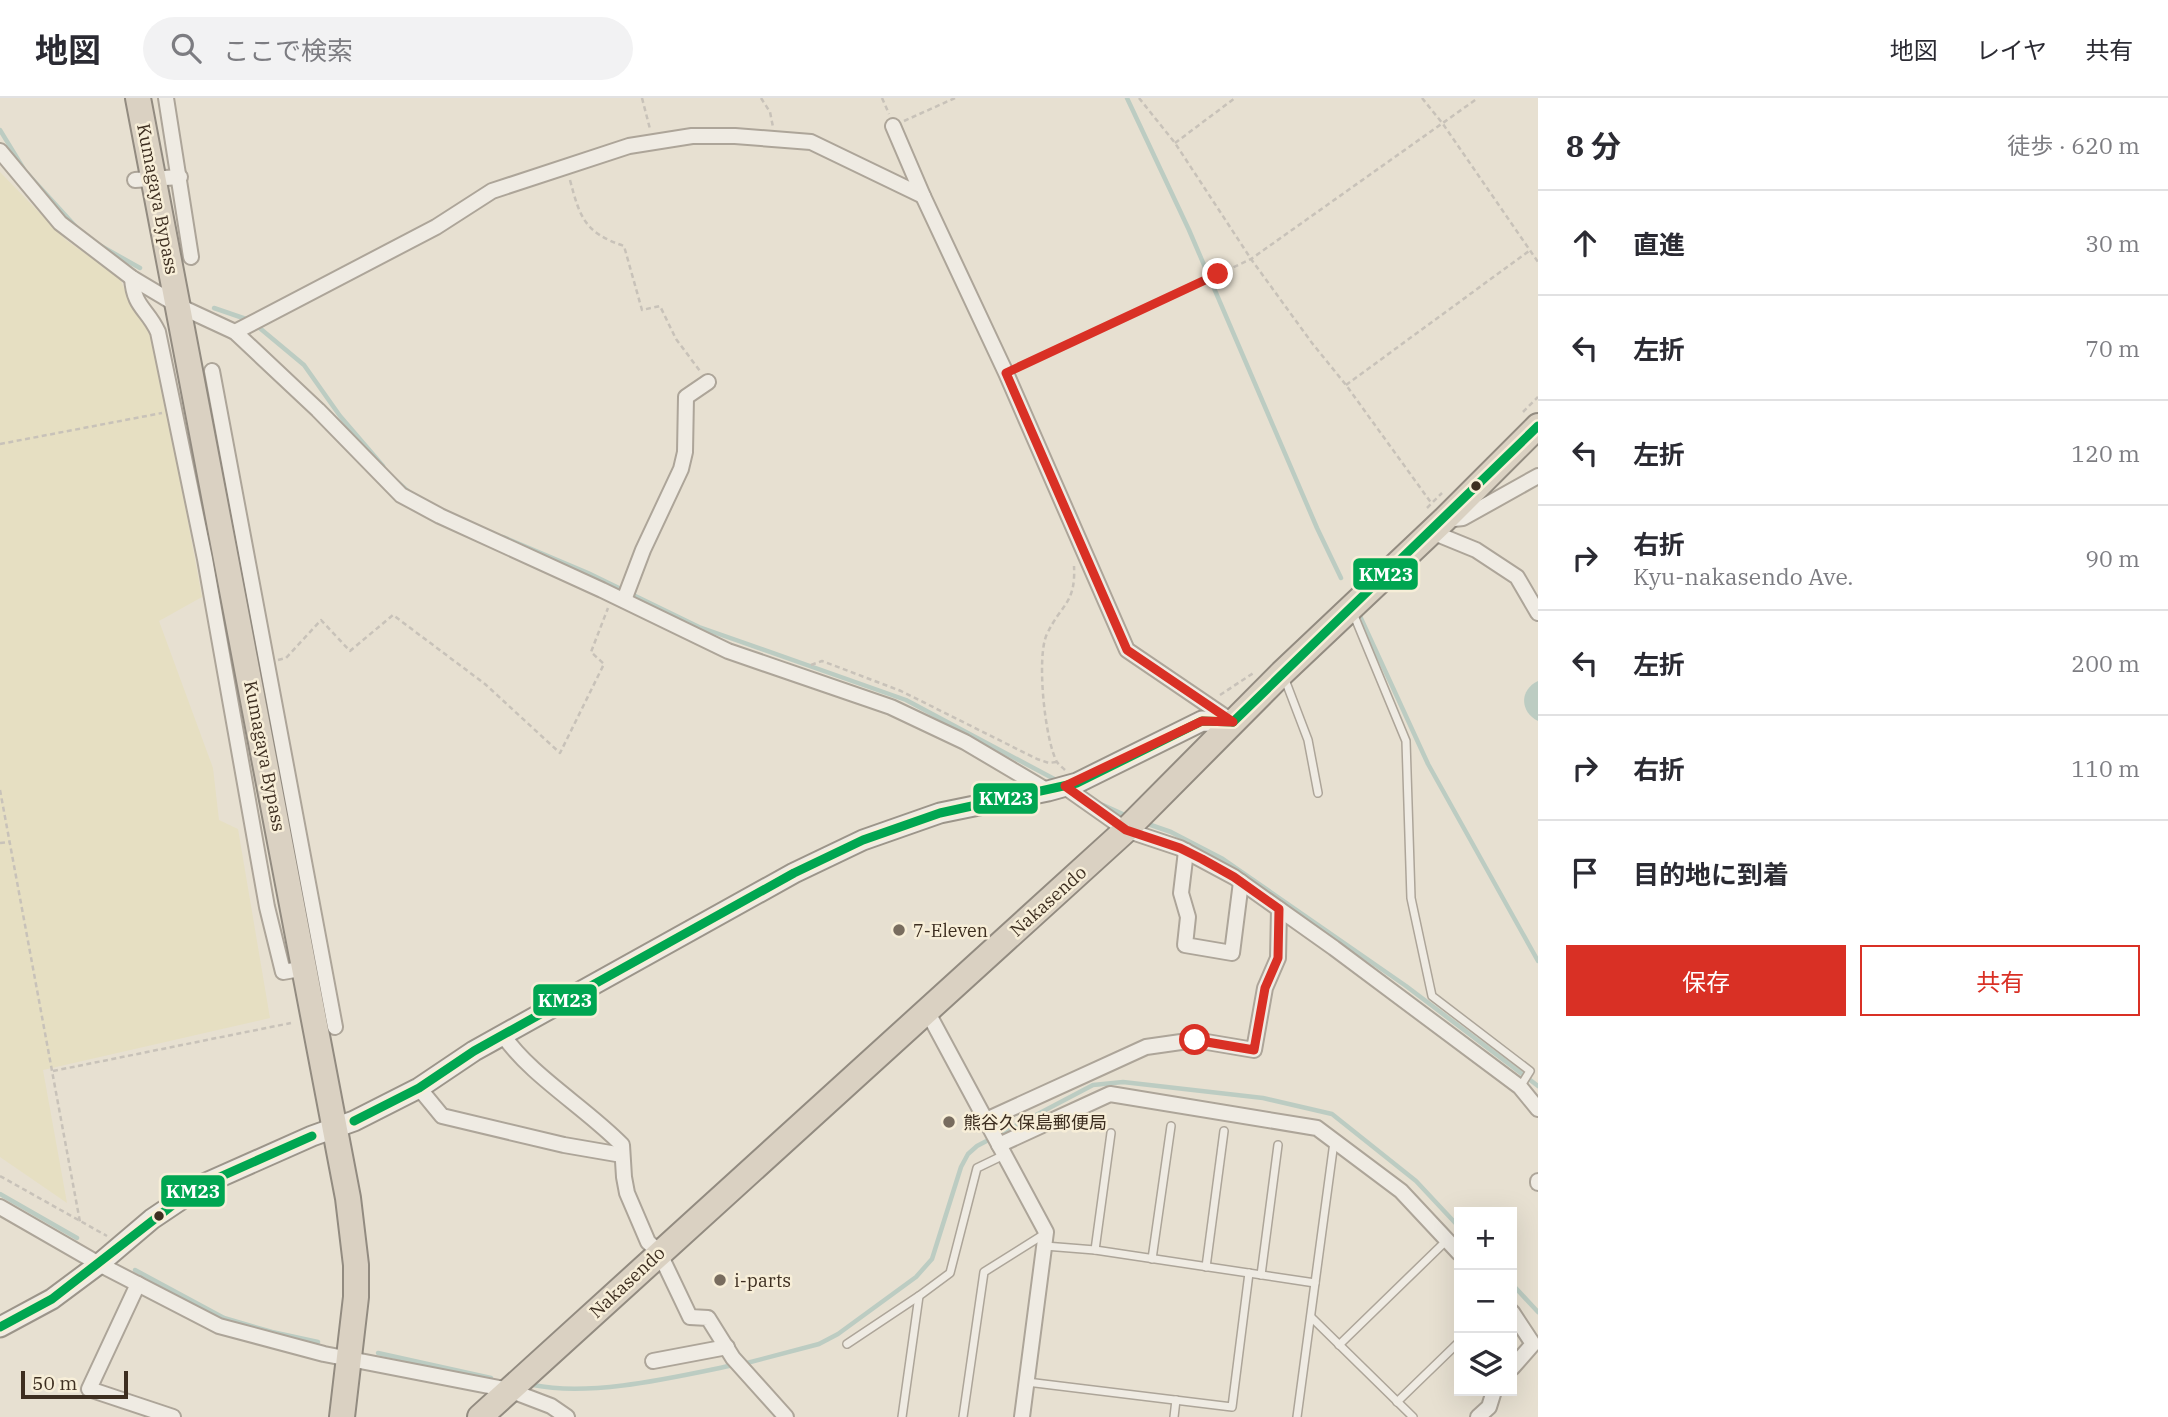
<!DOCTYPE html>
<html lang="ja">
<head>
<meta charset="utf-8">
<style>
	body { margin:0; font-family:"IBM Plex Serif","Noto Sans JP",serif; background:#f2f2f3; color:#2b2b33 }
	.controls { position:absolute; right:21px; bottom:21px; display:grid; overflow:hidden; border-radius:0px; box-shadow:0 7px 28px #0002 }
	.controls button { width:63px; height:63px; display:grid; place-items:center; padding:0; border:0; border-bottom:2px solid #e1e1e2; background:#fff; color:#2b2b33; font:35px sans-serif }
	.scale { position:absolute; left:21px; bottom:18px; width:107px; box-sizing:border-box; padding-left:7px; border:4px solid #3d2e20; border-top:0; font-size:19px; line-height:24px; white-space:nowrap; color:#3d2e20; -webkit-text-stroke:5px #f7eed8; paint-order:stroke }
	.stop { position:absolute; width:21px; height:21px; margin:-16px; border:5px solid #d93025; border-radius:50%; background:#fff }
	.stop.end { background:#d93025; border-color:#fff; box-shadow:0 2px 7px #0008 }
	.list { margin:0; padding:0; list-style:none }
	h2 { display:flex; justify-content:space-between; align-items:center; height:91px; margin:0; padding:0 28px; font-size:30px }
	h2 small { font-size:23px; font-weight:400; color:#7c7c81 }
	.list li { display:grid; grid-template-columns:46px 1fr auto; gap:21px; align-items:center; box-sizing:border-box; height:105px; padding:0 28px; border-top:2px solid #e1e1e2 }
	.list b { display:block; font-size:26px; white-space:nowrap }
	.list p { margin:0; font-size:23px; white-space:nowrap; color:#7c7c81 }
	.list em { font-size:23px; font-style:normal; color:#7c7c81 }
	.actions { display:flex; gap:14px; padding:21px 28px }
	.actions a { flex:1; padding:16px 0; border:2px solid #d93025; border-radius:0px; text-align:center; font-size:24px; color:#d93025 }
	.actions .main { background:#d93025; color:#fff }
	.icon { flex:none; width:38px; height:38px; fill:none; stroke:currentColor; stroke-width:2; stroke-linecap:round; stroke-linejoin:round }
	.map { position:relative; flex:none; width:1538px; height:1319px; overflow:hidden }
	header { display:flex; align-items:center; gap:42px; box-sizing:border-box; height:98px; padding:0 35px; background:#fff; border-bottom:2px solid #e1e1e2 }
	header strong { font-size:33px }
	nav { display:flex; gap:38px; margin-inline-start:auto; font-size:24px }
	.search { width:490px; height:63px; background:#f2f2f3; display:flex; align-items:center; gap:18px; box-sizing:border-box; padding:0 24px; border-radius:38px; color:#7c7c81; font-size:26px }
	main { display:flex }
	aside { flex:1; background:#fff }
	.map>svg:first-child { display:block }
	.farmland { fill:#e6dfc2 }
	.water { fill:#bcccc2 }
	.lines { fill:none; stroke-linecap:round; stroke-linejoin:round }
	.stream { stroke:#bcccc2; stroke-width:4.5 }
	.lane-casing { stroke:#ada599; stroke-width:10 }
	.street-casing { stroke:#ada599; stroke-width:18 }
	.secondary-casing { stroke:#9c958a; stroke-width:23 }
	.highway-casing { stroke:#928b80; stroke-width:28 }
	.path { stroke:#c8c2b9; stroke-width:2.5; stroke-dasharray:5 3.5; stroke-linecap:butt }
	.lane { stroke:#efebe3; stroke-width:7 }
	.street { stroke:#efebe3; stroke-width:14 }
	.secondary { stroke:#efebe3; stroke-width:19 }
	.highway { stroke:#dad1c2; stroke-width:24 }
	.bus-1-casing { stroke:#f7eed8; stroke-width:14 }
	.bus-1 { stroke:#00a651; stroke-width:9 }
	.route { stroke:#d93025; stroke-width:9 }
	.bus-dot { fill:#3d2e20; stroke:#f7eed8; stroke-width:2.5 }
	.poi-dot { fill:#786c5e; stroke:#f7eed8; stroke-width:2.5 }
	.labels { text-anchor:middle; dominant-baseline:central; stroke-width:5; stroke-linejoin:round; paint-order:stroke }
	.street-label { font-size:18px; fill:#3d2e20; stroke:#f7eed8 }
	.poi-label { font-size:18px; fill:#3d2e20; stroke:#f7eed8; text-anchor:start }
	.line-badge { stroke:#f7eed8; stroke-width:2.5 }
	.badge-label { font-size:19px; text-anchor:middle; font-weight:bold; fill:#fff }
</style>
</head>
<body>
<header>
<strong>地図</strong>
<div class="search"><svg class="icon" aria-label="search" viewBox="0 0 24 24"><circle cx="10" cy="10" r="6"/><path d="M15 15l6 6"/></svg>ここで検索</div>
<nav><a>地図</a><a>レイヤ</a><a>共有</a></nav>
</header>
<main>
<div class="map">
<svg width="1538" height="1319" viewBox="0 0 1538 1319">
	<rect width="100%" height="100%" fill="#e7e0d1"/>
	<polygon class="farmland" points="0,74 66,142 120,180 127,198 147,221 166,305 202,499 159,523 213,670 219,722 238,731 270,920 43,972 67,1105 0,1059"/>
	<path class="water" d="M1538 583V623C1520 614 1519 592 1538 583Z"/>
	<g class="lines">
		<g class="stream">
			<polyline points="1127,0 1189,132 1317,430 1341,480"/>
			<polyline points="0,32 25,73 77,130"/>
			<polyline points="101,148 140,170"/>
			<polyline points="214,210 249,222"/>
			<polyline points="256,227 304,267 340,318 383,368"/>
			<polyline points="393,380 410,395"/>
			<polyline points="503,439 588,475 699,529 906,602 1058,683"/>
			<polyline points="1359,516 1428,666 1538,863"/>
			<polyline points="1103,707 1127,718"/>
			<polyline points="1145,725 1171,734 1223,761 1406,888 1538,988"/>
			<polyline points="0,1096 77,1140"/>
			<polyline points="135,1172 224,1220 272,1234 318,1244"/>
			<polyline points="1512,1186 1538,1214"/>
			<polyline points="378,1255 491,1280"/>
			<polyline points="743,1266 819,1246 838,1236 916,1179 932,1161 961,1069 968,1056 977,1048 1093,987 1123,984 1263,1000 1332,1016 1416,1083 1459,1129"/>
			<path d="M533 1287C593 1299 675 1279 734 1267"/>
		</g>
		<defs>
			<g id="lane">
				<polyline points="1353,515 1406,643 1411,800 1432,898 1530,973 1520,989"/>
				<polyline points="1284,579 1308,642 1318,695"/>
				<polyline points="1045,1148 1095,1152 1315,1185 1334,1044"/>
				<polyline points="1095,1152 1111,1035"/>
				<polyline points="1152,1161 1171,1028"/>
				<polyline points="1206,1169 1224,1033"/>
				<polyline points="1261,1177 1278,1047"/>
				<polyline points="1311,1219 1413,1319"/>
				<polyline points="847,1246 919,1198"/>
				<polyline points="1339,1247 1446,1143"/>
				<polyline points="1027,1284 1232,1309 1249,1175"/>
				<polyline points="1397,1304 1459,1244"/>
				<polyline points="902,1319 919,1198 950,1175 977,1070 1004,1057"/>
				<polyline points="963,1319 984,1174 1046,1135"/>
				<polyline points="1174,1319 1176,1302"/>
				<polyline points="1297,1319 1315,1185"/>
			</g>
			<g id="street">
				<polyline points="166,0 191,159"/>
				<polyline points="893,28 923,98 1006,275 1127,552 1230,622"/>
				<polyline points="0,53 60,125 132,180 179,208 235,234 318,312 401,397 440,418 602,492 728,553 891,609 965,644 1048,693"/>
				<polyline points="135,82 180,79"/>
				<path d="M132 180C134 210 147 210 158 234L205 461 267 809 283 874 306 870"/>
				<polyline points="235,234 436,129 492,93 629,48 692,38 735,38 811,44 923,98"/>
				<polyline points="212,273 335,929"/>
				<polyline points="1445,422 1463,420 1538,378"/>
				<polyline points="1432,434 1476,452 1517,479 1538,515"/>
				<polyline points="624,502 643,452 681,371 685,354 686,299 708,284"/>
				<polyline points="1065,689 1126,732 1180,750 1234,779 1334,850 1520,989 1538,1011"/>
				<polyline points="1186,753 1181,795 1188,819 1185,847 1232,855 1241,784"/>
				<polyline points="927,913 1046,1134 1022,1319"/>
				<path d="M503 937C530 977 586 1010 622 1047L624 1079 627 1095 648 1144 659 1154 690 1219 708 1220 733 1260 786 1319"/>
				<polyline points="419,990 442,1018 564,1047 622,1057"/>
				<polyline points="986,1022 1146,949 1195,942 1254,952 1265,890 1278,860 1279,811"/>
				<polyline points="999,1047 1110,996 1317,1030 1401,1093 1459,1155"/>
				<polyline points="1538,1083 1538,1085"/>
				<polyline points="0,1109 99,1166 219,1228 324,1256 509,1292 551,1308 567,1319"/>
				<polyline points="138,1186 89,1291 173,1319"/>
				<polyline points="1512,1214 1533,1246 1512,1270"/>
				<polyline points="653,1263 727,1249"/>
				<polyline points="1478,1319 1489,1309 1494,1293"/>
			</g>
			<polyline id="secondary" points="0,1229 52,1201 99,1166 152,1121 204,1086 312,1038 354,1023 419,990 474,953 794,775 863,742 940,715 1048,693 1077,685 1202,623 1233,624"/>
			<g id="highway">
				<polyline points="138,0 348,1100 356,1167 356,1199 342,1319"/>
				<polyline points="480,1319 1126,732 1282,575 1444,422 1538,328"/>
			</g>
		</defs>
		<use href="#lane" class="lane-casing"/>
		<use href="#street" class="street-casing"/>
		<use href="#secondary" class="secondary-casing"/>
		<use href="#highway" class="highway-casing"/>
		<g class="path">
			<polyline points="642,0 650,31"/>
			<polyline points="761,0 770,14 773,29"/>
			<polyline points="882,0 889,16"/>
			<polyline points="1139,0 1175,45 1251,161 1312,245 1346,287 1432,406"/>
			<polyline points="1422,0 1443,26 1538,164"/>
			<polyline points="904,23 955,0"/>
			<polyline points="1175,45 1235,0"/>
			<path d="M570 82C580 120 585 135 624 148L642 212 660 208 676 241 700 273"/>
			<polyline points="1018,270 1251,161 1478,0"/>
			<polyline points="1346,287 1529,153"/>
			<polyline points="1523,314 1538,299"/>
			<polyline points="0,346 162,315"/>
			<polyline points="1427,410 1442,395"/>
			<polyline points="278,562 286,560 321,522 350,553 393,517 485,586 560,655 604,566 591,554 608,510"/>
			<polyline points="811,567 822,563 901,593 1037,661 1049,665 1056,664"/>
			<polyline points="1220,597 1255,574"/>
			<path d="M1065 672C1062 669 1059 667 1057 664 1045 643 1036 558 1047 536 1061 506 1076 506 1074 468"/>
			<polyline points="0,692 80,1124"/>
			<polyline points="0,745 9,744"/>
			<polyline points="53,973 291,925"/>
			<polyline points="0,1078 107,1138"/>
		</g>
		<use href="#lane" class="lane"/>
		<use href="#street" class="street"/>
		<use href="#secondary" class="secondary"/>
		<use href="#highway" class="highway"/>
		<defs>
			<g id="bus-1">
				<polyline points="1233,624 1538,328"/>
				<polyline points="354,1023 419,990 474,953 794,775 863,742 940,715 1077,685 1202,623 1233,624"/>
				<polyline points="0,1229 52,1201 183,1099 204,1086 312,1038"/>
			</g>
		</defs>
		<use href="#bus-1" class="bus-1-casing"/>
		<use href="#bus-1" class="bus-1"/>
	</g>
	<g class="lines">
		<polyline class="route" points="1195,942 1254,952 1265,890 1278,860 1279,811 1234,779 1202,761 1180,750 1126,732 1065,688 1202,623 1233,624 1127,552 1006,275 1218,176"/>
	</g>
	<g class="bus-dot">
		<circle cx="1476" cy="388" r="6"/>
		<circle cx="159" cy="1118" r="6"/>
	</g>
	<g class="poi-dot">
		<circle cx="899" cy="832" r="7"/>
		<circle cx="949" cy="1024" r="7"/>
		<circle cx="720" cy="1182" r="7"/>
	</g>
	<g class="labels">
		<g class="street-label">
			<text transform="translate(158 101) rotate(79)">Kumagaya Bypass</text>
			<text transform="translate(265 658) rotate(79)">Kumagaya Bypass</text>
			<text transform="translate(1048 803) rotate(-42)">Nakasendo</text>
			<text transform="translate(627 1184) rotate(-43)">Nakasendo</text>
		</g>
		<g class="poi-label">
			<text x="913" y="832">7-Eleven</text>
			<text x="963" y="1024">熊谷久保島郵便局</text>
			<text x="734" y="1182">i-parts</text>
		</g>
	</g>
	<g class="line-badge">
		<rect x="1352" y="459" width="67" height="34" rx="7" fill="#00a651"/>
		<rect x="972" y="684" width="67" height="33" rx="7" fill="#00a651"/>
		<rect x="532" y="885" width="66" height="34" rx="7" fill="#00a651"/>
		<rect x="160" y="1076" width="66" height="34" rx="7" fill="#00a651"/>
	</g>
	<g class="badge-label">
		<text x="1386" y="483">KM23</text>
		<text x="1006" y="707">KM23</text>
		<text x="565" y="909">KM23</text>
		<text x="193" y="1100">KM23</text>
	</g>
</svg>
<div class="controls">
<button>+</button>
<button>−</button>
<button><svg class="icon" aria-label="layers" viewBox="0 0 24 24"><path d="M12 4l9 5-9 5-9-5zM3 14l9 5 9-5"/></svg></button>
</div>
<div class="scale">50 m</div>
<div class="stop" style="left:1195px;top:942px"></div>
<div class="stop end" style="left:1218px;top:176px"></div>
</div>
<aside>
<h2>8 分<small>徒歩 · 620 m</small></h2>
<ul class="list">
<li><svg class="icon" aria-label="ahead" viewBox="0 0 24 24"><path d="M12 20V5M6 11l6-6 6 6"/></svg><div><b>直進</b></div><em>30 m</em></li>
<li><svg class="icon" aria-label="left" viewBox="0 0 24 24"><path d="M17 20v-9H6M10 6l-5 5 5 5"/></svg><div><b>左折</b></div><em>70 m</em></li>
<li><svg class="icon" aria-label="left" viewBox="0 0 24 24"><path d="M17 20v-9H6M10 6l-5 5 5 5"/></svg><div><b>左折</b></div><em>120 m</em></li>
<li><svg class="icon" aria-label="right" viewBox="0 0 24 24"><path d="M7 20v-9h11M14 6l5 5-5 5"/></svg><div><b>右折</b><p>Kyu-nakasendo Ave.</p></div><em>90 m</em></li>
<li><svg class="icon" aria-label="left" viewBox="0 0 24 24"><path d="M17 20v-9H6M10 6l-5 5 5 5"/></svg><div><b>左折</b></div><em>200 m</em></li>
<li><svg class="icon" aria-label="right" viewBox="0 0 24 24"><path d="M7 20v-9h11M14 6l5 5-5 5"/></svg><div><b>右折</b></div><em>110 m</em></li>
<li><svg class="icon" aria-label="arrive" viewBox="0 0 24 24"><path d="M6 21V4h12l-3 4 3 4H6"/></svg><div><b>目的地に到着</b></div></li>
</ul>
<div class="actions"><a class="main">保存</a><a>共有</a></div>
</aside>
</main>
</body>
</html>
